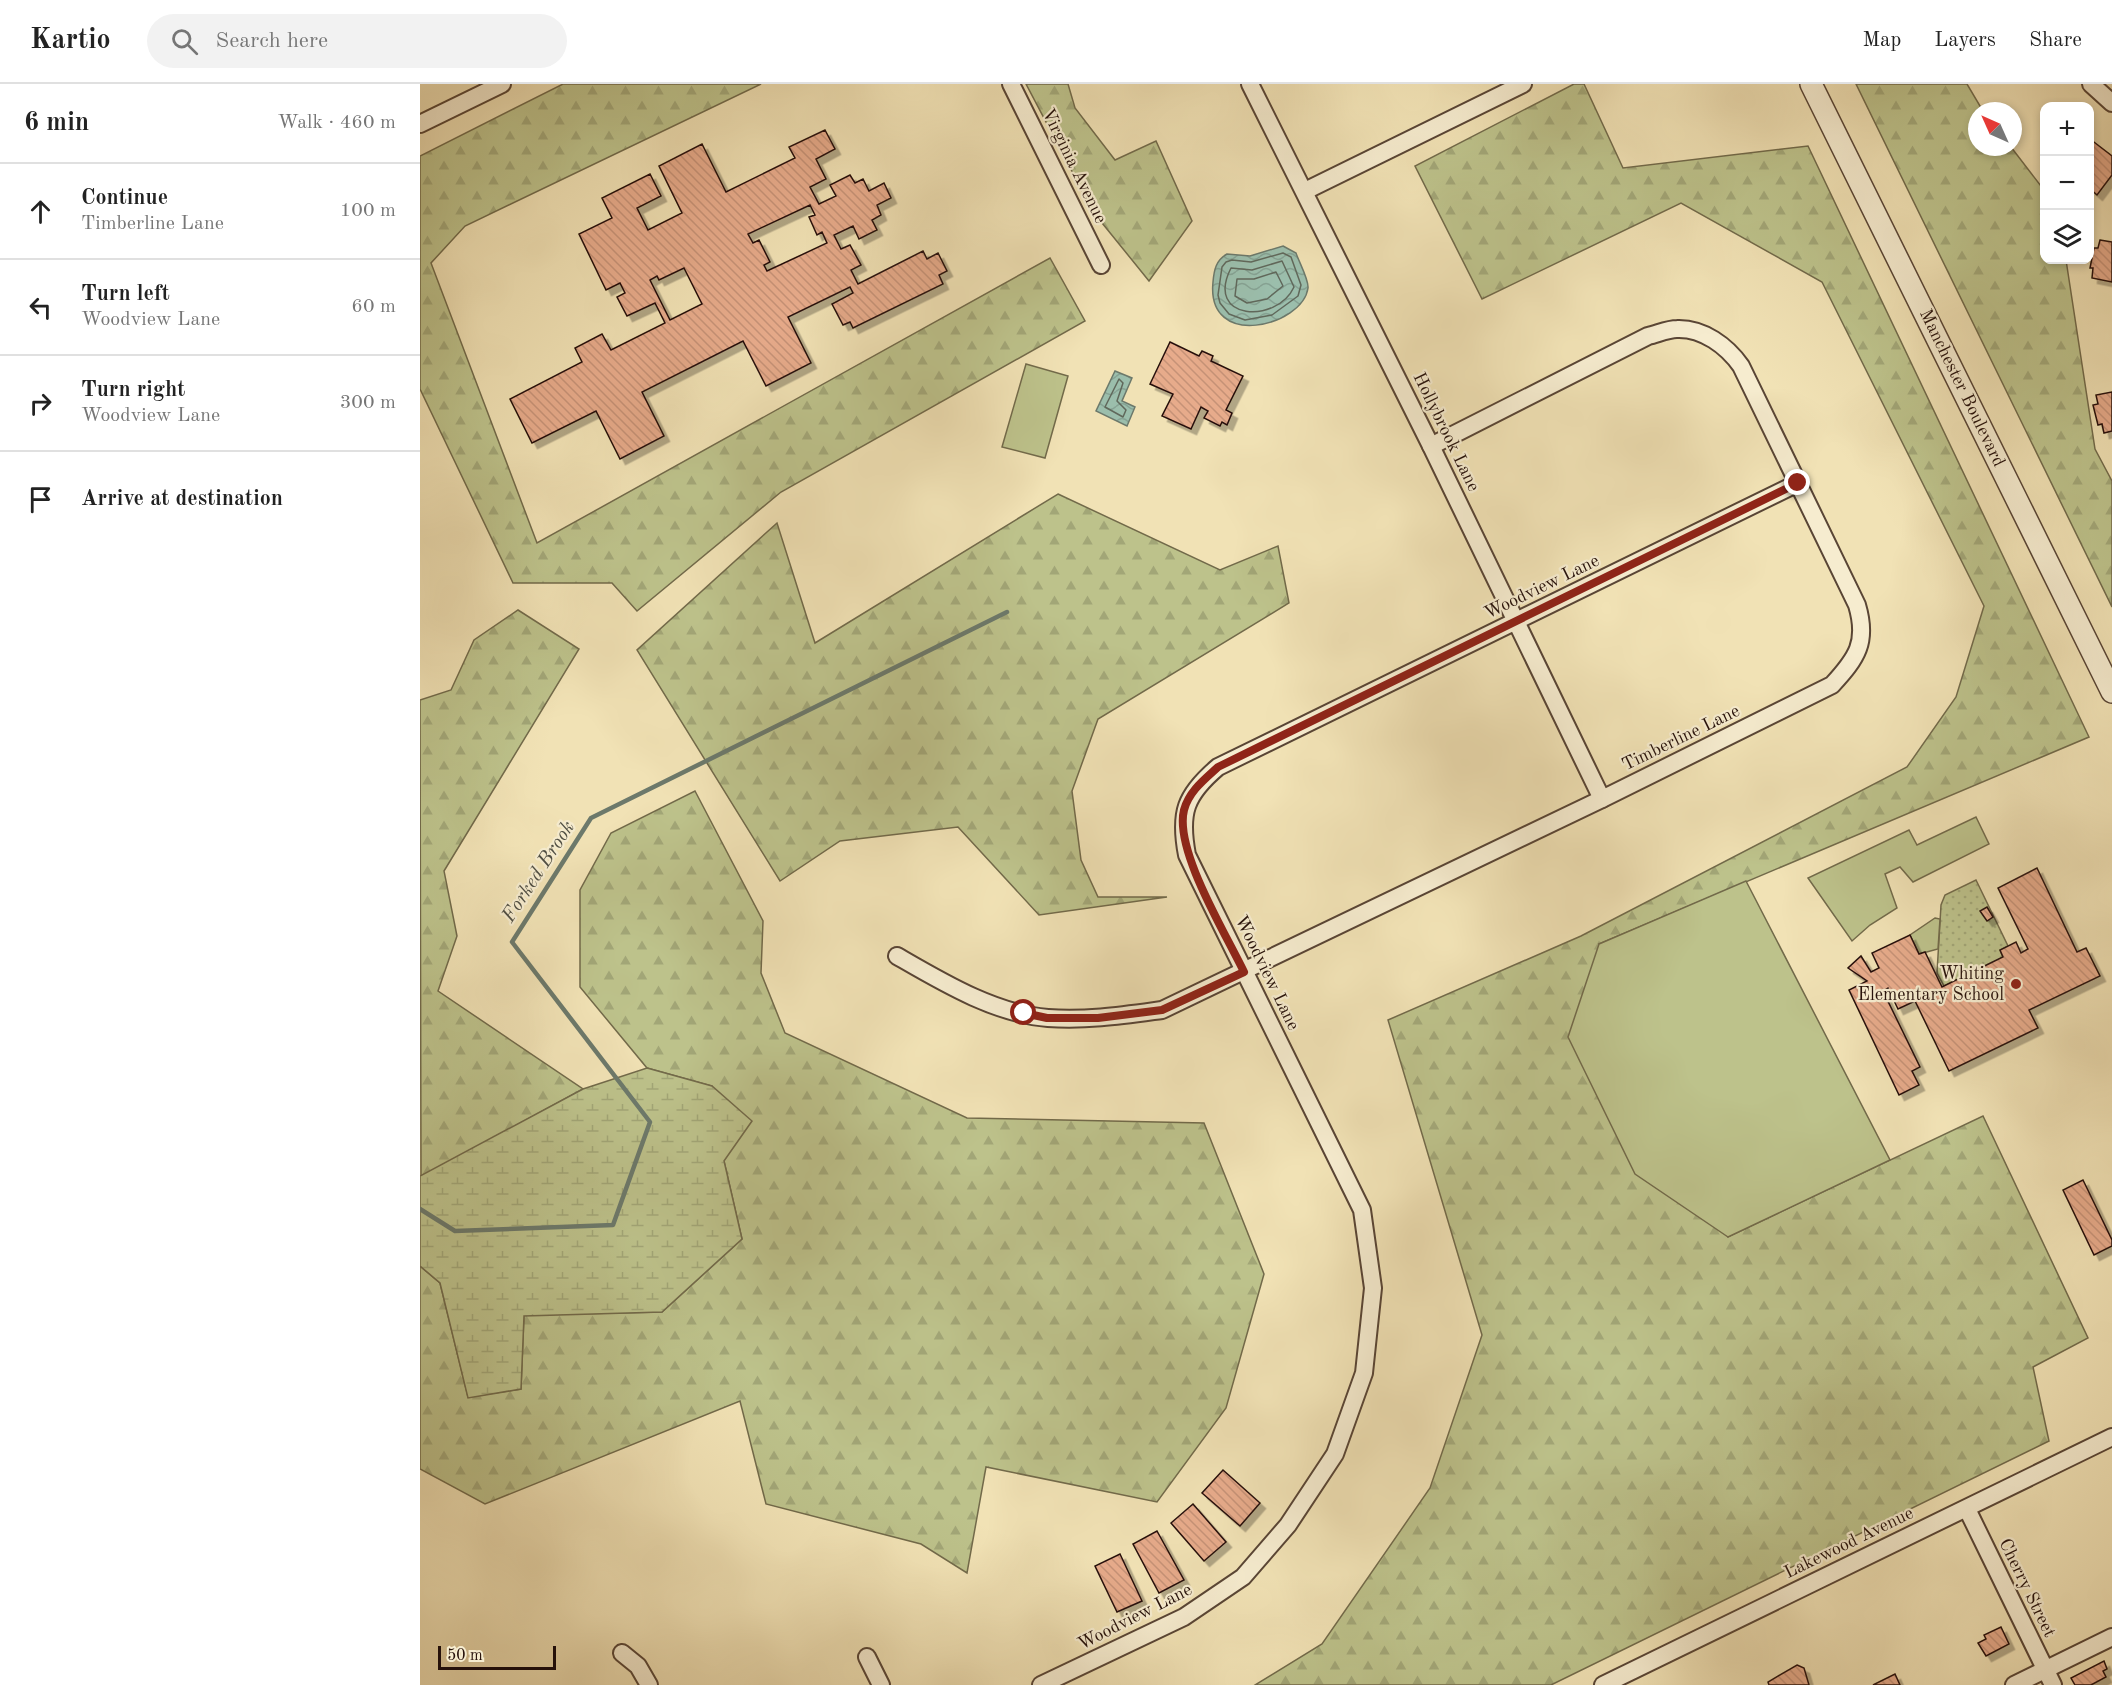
<!DOCTYPE html>
<html lang="en">
<head>
<meta charset="utf-8">
<style>
	body { margin:0; font-family:"Old Standard TT",serif; background:#f2f2f2; color:#222 }
	.controls { position:absolute; right:18px; top:18px; display:grid; overflow:hidden; border-radius:12px; box-shadow:0 3px 9px #0003 }
	.controls button { width:54px; height:54px; display:grid; place-items:center; padding:0; border:0; border-bottom:2px solid #e0e0e0; background:#fff; color:#222; font:30px sans-serif }
	.compass { position:absolute; left:1548px; top:18px; width:54px; height:54px; border-radius:50%; background:#fff; box-shadow:0 3px 9px #0003; rotate:315deg }
	.scale { position:absolute; left:18px; bottom:15px; width:118px; box-sizing:border-box; padding-left:6px; border:3px solid #26110a; border-top:0; font-size:16px; line-height:21px; white-space:nowrap; color:#26110a; -webkit-text-stroke:4px #f6eccf; paint-order:stroke }
	.stop { position:absolute; width:18px; height:18px; margin:-14px; border:4px solid #8f2418; border-radius:50%; background:#fff }
	.stop.end { background:#8f2418; border-color:#fff; box-shadow:0 2px 6px #0008 }
	.list { margin:0; padding:0; list-style:none }
	h2 { display:flex; justify-content:space-between; align-items:center; height:78px; margin:0; padding:0 24px; font-size:26px }
	h2 small { font-size:20px; font-weight:400; color:#767676 }
	.list li { display:grid; grid-template-columns:39px 1fr auto; gap:18px; align-items:center; box-sizing:border-box; height:96px; padding:0 24px; border-top:2px solid #e0e0e0 }
	.list b { display:block; font-size:22px; white-space:nowrap }
	.list p { margin:0; font-size:20px; white-space:nowrap; color:#767676 }
	.list em { font-size:20px; font-style:normal; color:#767676 }
	.icon { flex:none; width:33px; height:33px; fill:none; stroke:currentColor; stroke-width:2; stroke-linecap:round; stroke-linejoin:round }
	.map { position:relative; flex:none; width:1692px; height:1601px; overflow:hidden }
	header { display:flex; align-items:center; gap:36px; box-sizing:border-box; height:84px; padding:0 30px; background:#fff; border-bottom:2px solid #e0e0e0 }
	header strong { font-size:28px }
	nav { display:flex; gap:33px; margin-inline-start:auto; font-size:21px }
	.search { width:420px; height:54px; background:#f2f2f2; display:flex; align-items:center; gap:15px; box-sizing:border-box; padding:0 21px; border-radius:33px; color:#767676; font-size:22px }
	main { display:flex }
	aside { flex:1; background:#fff }
	.map>svg:first-child { display:block }
	.grass { fill:url(#grass-dots); stroke:#726a4a; stroke-width:1.5 }
	.forest { fill:url(#forest-firs); stroke:#726a4a; stroke-width:1.5 }
	.wetland { fill:url(#wetland-marsh); stroke:#726a4a; stroke-width:1.5 }
	.park { fill:#bdc28b; stroke:#726a4a; stroke-width:1.5 }
	.water { fill:url(#water-waves); stroke:#6c796b; stroke-width:1.5 }
	.lines { fill:none; stroke-linecap:round; stroke-linejoin:round }
	.shore { stroke:#60685b; stroke-width:1.5 }
	.stream { stroke:#6c796b; stroke-width:4.5 }
	.building { fill:url(#building-back-hatch); stroke:#26110a; stroke-width:1.5; fill-rule:evenodd; filter:url(#shadow) }
	.minor-casing { stroke:#594535; stroke-width:20 }
	.tertiary-casing { stroke:#594535; stroke-width:24 }
	.minor { stroke:#f6eccf; stroke-width:16 }
	.tertiary { stroke:#f6eccf; stroke-width:21 }
	.route { stroke:#8f2418; stroke-width:8 }
	.poi-dot { fill:#8f2418; stroke:#f6eccf; stroke-width:2 }
	.labels { text-anchor:middle; dominant-baseline:central; stroke-width:4.5; stroke-linejoin:round; paint-order:stroke }
	.street-label { font-size:18px; fill:#26110a; stroke:#f6eccf }
	.poi-label { font-size:18px; fill:#26110a; stroke:#f6eccf; text-anchor:end }
	.water-label { font-size:20px; font-style:italic; fill:#4f4e43; stroke:#f6eccf }
</style>
</head>
<body>
<header>
<strong>Kartio</strong>
<div class="search"><svg class="icon" aria-label="search" viewBox="0 0 24 24"><circle cx="10" cy="10" r="6"/><path d="M15 15l6 6"/></svg>Search here</div>
<nav><a>Map</a><a>Layers</a><a>Share</a></nav>
</header>
<main>
<aside>
<h2>6 min<small>Walk · 460 m</small></h2>
<ul class="list">
<li><svg class="icon" aria-label="ahead" viewBox="0 0 24 24"><path d="M12 20V5M6 11l6-6 6 6"/></svg><div><b>Continue</b><p>Timberline Lane</p></div><em>100 m</em></li>
<li><svg class="icon" aria-label="left" viewBox="0 0 24 24"><path d="M17 20v-9H6M10 6l-5 5 5 5"/></svg><div><b>Turn left</b><p>Woodview Lane</p></div><em>60 m</em></li>
<li><svg class="icon" aria-label="right" viewBox="0 0 24 24"><path d="M7 20v-9h11M14 6l5 5-5 5"/></svg><div><b>Turn right</b><p>Woodview Lane</p></div><em>300 m</em></li>
<li><svg class="icon" aria-label="arrive" viewBox="0 0 24 24"><path d="M6 21V4h12l-3 4 3 4H6"/></svg><div><b>Arrive at destination</b></div></li>
</ul>
</aside>
<div class="map">
<svg width="1692" height="1601" viewBox="0 0 1692 1601">
	<defs>
		<pattern id="grass-dots" width="8" height="8" patternUnits="userSpaceOnUse" patternTransform="scale(1.5)"><rect width="8" height="8" fill="#bdc28b"/><path d="M2 2h.1M6 6h.1" fill="none" stroke="#a2a677" stroke-width="1.8" stroke-linecap="round"/></pattern>
		<pattern id="forest-firs" width="22" height="20" patternUnits="userSpaceOnUse" patternTransform="scale(1.5)"><rect width="22" height="20" fill="#bdc28b"/><path d="M5 1l3.5 6h-7zM16 11l3.5 6h-7z" fill="#a2a677"/></pattern>
		<pattern id="wetland-marsh" width="20" height="14" patternUnits="userSpaceOnUse" patternTransform="scale(1.5)"><rect width="20" height="14" fill="#bdc28b"/><path d="M1 5h8M5 5V1M11 12h8M15 12V8" fill="none" stroke="#a2a677"/></pattern>
		<pattern id="water-waves" width="16" height="10" patternUnits="userSpaceOnUse" patternTransform="scale(1.5)"><rect width="16" height="10" fill="#9bbeac"/><path d="M0 5q4-4 8 0t8 0" fill="none" stroke="#85a293"/></pattern>
		<pattern id="building-back-hatch" width="6" height="6" patternUnits="userSpaceOnUse" patternTransform="scale(1.5)"><rect width="6" height="6" fill="#e7ab8b"/><path d="M-1 5l2 2M0 0l6 6M5-1l2 2" fill="none" stroke="#c69277"/></pattern>
		<filter id="shadow"><feDropShadow dx="5.5" dy="5.5" stdDeviation="0" flood-color="#0004"/></filter>
	</defs>
	<rect width="100%" height="100%" fill="#f1e2b5"/>
	<filter id="stains"><feTurbulence type="fractalNoise" baseFrequency=".00333" numOctaves="4"/><feColorMatrix values="0 0 0 0 .2 0 0 0 0 .09 0 0 0 0 .02 0 0 0 .5 -.17"/></filter>
	<radialGradient id="worn" r=".72"><stop offset=".6" stop-color="#630" stop-opacity="0"/><stop offset="1" stop-color="#630" stop-opacity=".3"/></radialGradient>
	<polygon class="grass" points="1556,796 1588,862 1580,866 1583,873 1524,902 1517,889 1521,821 1525,811"/>
	<g class="forest">
		<polygon points="143,0 341,0 45,142 11,179 117,459 630,174 665,237 361,408 217,527 192,499 93,499 0,305 0,72"/>
		<polygon points="606,0 648,0 655,24 695,76 736,57 772,137 729,197 674,129"/>
		<polygon points="1154,0 1164,0 1203,84 1388,62 1669,653 1179,860 1308,1153 1563,1032 1668,1254 1613,1283 1629,1357 1131,1601 835,1601 902,1560 1010,1404 1062,1251 968,936 1161,852 1487,683 1536,613 1564,522 1402,198 1261,119 1062,215 995,82"/>
		<polygon points="1436,0 1547,0 1563,27 1557,27 1557,63 1591,63 1624,106 1624,176 1646,176 1675,365 1692,397 1692,523"/>
		<polygon points="638,410 800,486 858,462 869,519 678,635 652,707 661,776 678,813 747,813 619,831 538,743 420,757 360,797 217,566 357,439 395,559"/>
		<polygon points="98,526 159,565 24,787 37,852 18,907 163,1005 1,1093 0,616 31,606 54,556"/>
		<polygon points="275,707 343,837 341,889 365,949 547,1034 784,1039 844,1190 806,1324 737,1418 566,1383 547,1489 501,1460 346,1420 320,1317 65,1420 0,1385 0,1182 20,1199 48,1313 101,1305 104,1231 242,1228 322,1155 304,1077 292,1002 227,984 160,903 160,806 191,749"/>
	</g>
	<polygon class="wetland" points="227,984 292,1002 332,1037 304,1077 322,1155 242,1228 104,1232 101,1305 48,1314 20,1199 0,1182 0,1092 163,1005"/>
	<g class="park">
		<polygon points="606,280 648,292 625,374 582,363"/>
		<polygon points="1556,733 1569,760 1493,798 1480,783 1465,790 1477,824 1450,841 1432,857 1388,794 1489,746 1497,761"/>
		<polygon points="1326,797 1470,1076 1308,1153 1215,1090 1148,953 1179,860"/>
		<polygon points="1515,834 1520,835 1518,865 1499,870 1490,851"/>
	</g>
	<g class="water">
		<path d="M863 162 876 169C879 178 889 196 888 204 883 242 786 267 793 198 794 186 796 176 807 170L830 172Z"/>
		<polygon points="695,287 712,294 702,317 715,323 707,342 676,327"/>
	</g>
	<g class="lines">
		<g class="shore">
			<polygon points="863,169 871,173 881,201 878,212 852,231 825,236 809,230 800,219 798,211 802,183 806,178 812,176 831,178"/>
			<path d="M862 177 874 203C857 240 784 237 811 184L832 186Z"/>
			<polygon points="856,188 863,202 847,215 827,219 815,212 817,195 834,195"/>
			<polygon points="699,295 703,299 697,317 706,326 703,333 685,323"/>
		</g>
		<polyline class="stream" points="0,1125 35,1147 193,1141 230,1038 92,858 171,734 587,528"/>
	</g>
	<g class="building">
		<path d="M405 46 415 65 396 75 406 95 390 103 399 120 416 112 410 101 430 91 435 99 443 95 449 107 464 99 471 114 457 121 461 131 452 136 457 146 439 155 433 142 414 151 421 165 430 161 441 181 431 186 438 200 503 167 507 175 518 169 527 187 519 191 523 200 433 244 430 238 423 241 412 220 433 209 430 203 368 233 391 279 346 302 323 257 222 308 244 352 200 375 176 327 112 359 90 315 162 278 155 264 182 250 191 266 245 239 235 219 207 232 197 213 205 209 200 199 186 206 159 150 192 134 182 114 230 90 241 112 217 124 228 146 262 129 239 82 282 60 306 108 375 74 369 63ZM390 121 395 131 389 133 397 151 402 148 407 159 347 187 344 181 350 178 339 156 333 159 328 150ZM264 184 282 220 250 236 230 196 237 192 239 196Z"/>
		<polygon points="1670,55 1692,72 1692,91 1677,111 1670,105"/>
		<polygon points="1680,156 1692,158 1692,198 1672,194 1673,184 1670,184 1674,164 1678,164"/>
		<polygon points="750,258 779,272 782,267 793,272 791,277 823,292 806,326 812,329 807,341 802,338 800,342 784,334 788,327 781,323 771,345 742,332 753,310 730,300"/>
		<polygon points="1692,308 1692,347 1684,349 1682,340 1678,341 1673,321 1678,320 1676,311"/>
		<polygon points="1617,784 1657,868 1666,864 1680,892 1609,926 1618,944 1529,987 1495,917 1478,925 1468,904 1463,907 1500,983 1492,987 1499,1001 1479,1011 1429,906 1447,897 1428,884 1441,872 1451,888 1459,884 1452,869 1490,851 1499,870 1505,868 1522,903 1583,873 1580,866 1596,858 1601,869 1608,865 1578,804"/>
		<polygon points="1567,823 1573,833 1567,837 1560,827"/>
		<polygon points="1663,1096 1692,1156 1692,1162 1674,1171 1643,1106"/>
		<polygon points="803,1386 840,1419 820,1442 782,1409"/>
		<polygon points="773,1420 806,1458 784,1477 751,1439"/>
		<polygon points="737,1447 764,1496 739,1509 713,1460"/>
		<polygon points="700,1470 722,1517 697,1528 675,1482"/>
		<polygon points="1581,1543 1589,1560 1566,1572 1558,1559 1566,1555 1564,1551"/>
		<polygon points="1684,1577 1687,1585 1683,1587 1686,1593 1671,1601 1655,1601 1651,1594"/>
		<polygon points="1377,1581 1384,1584 1389,1601 1349,1601 1348,1598"/>
		<polygon points="1475,1590 1480,1601 1453,1601"/>
	</g>
	<g class="lines">
		<defs>
			<g id="minor">
				<polyline points="591,0 681,181"/>
				<polyline points="830,0 1011,362 1182,715"/>
				<polyline points="1671,0 1692,19"/>
				<polyline points="0,40 82,0"/>
				<polyline points="885,107 1103,0"/>
				<path d="M477 872C522 898 575 930 628 934 666 937 705 931 742 926L1182 715 1412 601C1437 574 1448 558 1437 521L1321 282C1307 262 1283 244 1257 245 1248 245 1237 250 1228 252L1011 362"/>
				<polyline points="1547,1425 1633,1601"/>
				<polyline points="202,1569 218,1582 229,1601"/>
				<polyline points="447,1573 461,1601"/>
				<path d="M621 1601 764 1533 823 1493 868 1441 915 1370 944 1289 953 1204 942 1126 767 771C759 729 765 711 798 683L1378 399"/>
				<polyline points="1183,1601 1692,1353"/>
				<polyline points="1594,1601 1692,1553"/>
			</g>
			<polyline id="tertiary" points="1391,0 1692,608"/>
		</defs>
		<use href="#minor" class="minor-casing"/>
		<use href="#tertiary" class="tertiary-casing"/>
		<use href="#minor" class="minor"/>
		<use href="#tertiary" class="tertiary"/>
	</g>
	<g class="lines">
		<path class="route" d="M604 929 627 934H678L742 926 824 888C806 850 754 766 764 726 769 707 785 695 798 683L1378 399"/>
	</g>
	<circle class="poi-dot" cx="1596" cy="900" r="6"/>
	<g class="labels">
		<g class="street-label">
			<text transform="translate(654 82) rotate(64)">Virginia Avenue</text>
			<text transform="translate(1542 304) rotate(64)">Manchester Boulevard</text>
			<text transform="translate(1026 348) rotate(64)">Hollybrook Lane</text>
			<text transform="translate(1122 503) rotate(-26)">Woodview Lane</text>
			<text transform="translate(1261 654) rotate(-26)">Timberline Lane</text>
			<text transform="translate(847 889) rotate(64)">Woodview Lane</text>
			<text transform="translate(1429 1459) rotate(-26)">Lakewood Avenue</text>
			<text transform="translate(1607 1504) rotate(64)">Cherry Street</text>
			<text transform="translate(715 1533) rotate(-27)">Woodview Lane</text>
		</g>
		<g class="poi-label">
			<text x="1584" y="890">Whiting<tspan x="1584" dy="21">Elementary School</tspan></text>
		</g>
		<g class="water-label">
			<text transform="translate(119 788) rotate(-57)">Forked Brook</text>
		</g>
	</g>
	<rect width="100%" height="100%" filter="url(#stains)"/>
	<rect width="100%" height="100%" fill="url(#worn)"/>
</svg>
<div class="controls">
<button>+</button>
<button>−</button>
<button><svg class="icon" aria-label="layers" viewBox="0 0 24 24"><path d="M12 4l9 5-9 5-9-5zM3 14l9 5 9-5"/></svg></button>
</div>
<svg class="compass" viewBox="-18 -18 36 36"><path d="M0-13l5 13h-10z" fill="#e53935"/><path d="M0 13l5-13h-10z" fill="#767676"/></svg>
<div class="scale">50 m</div>
<div class="stop" style="left:604px;top:929px"></div>
<div class="stop end" style="left:1378px;top:399px"></div>
</div>
</main>
</body>
</html>
